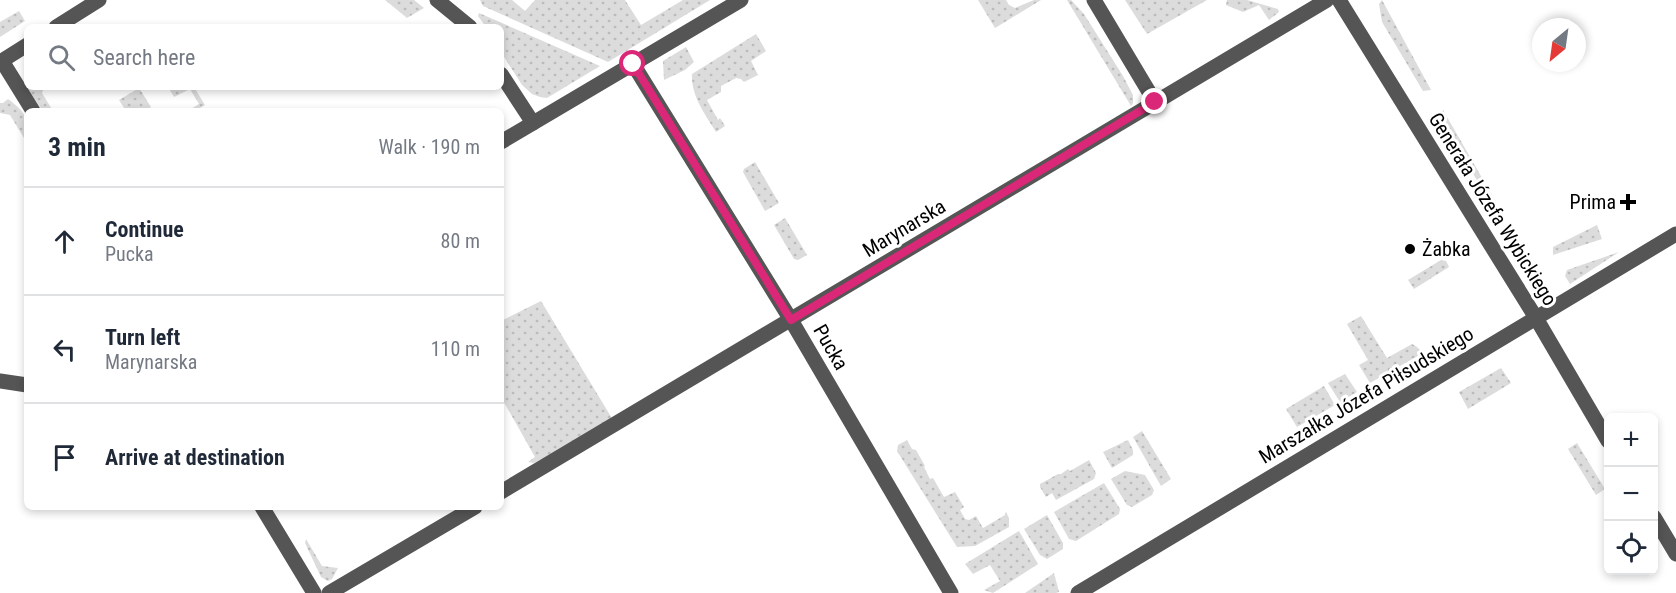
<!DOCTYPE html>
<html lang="en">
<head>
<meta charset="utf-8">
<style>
	body { margin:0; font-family:"Roboto Condensed",sans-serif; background:#f2f2f3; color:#1f2937 }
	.controls { position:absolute; right:18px; bottom:18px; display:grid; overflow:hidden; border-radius:9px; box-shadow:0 3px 9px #0003 }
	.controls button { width:54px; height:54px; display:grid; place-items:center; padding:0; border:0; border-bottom:2px solid #e0e1e3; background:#fff; color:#1f2937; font:30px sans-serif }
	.compass { position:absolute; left:1532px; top:18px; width:54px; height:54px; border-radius:50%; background:#fff; box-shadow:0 3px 9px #0003; rotate:209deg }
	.stop { position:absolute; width:18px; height:18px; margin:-14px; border:4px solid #db2777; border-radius:50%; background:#fff }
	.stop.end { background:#db2777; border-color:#fff; box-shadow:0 2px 6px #0008 }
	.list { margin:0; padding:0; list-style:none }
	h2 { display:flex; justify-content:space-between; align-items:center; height:78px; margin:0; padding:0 24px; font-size:26px }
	h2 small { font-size:20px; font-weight:400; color:#747a83 }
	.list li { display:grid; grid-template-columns:39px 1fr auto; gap:18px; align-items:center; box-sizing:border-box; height:108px; padding:0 24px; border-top:2px solid #e0e1e3 }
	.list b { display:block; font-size:22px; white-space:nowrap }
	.list p { margin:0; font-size:20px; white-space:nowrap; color:#747a83 }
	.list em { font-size:20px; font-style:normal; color:#747a83 }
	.icon { flex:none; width:33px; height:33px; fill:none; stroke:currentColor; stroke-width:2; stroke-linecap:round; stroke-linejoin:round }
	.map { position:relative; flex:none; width:1676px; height:593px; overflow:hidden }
	.search { position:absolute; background:#fff; box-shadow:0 3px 9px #0003; left:24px; top:24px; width:480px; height:66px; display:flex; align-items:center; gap:15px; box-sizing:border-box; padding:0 21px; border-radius:9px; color:#747a83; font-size:22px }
	.panel { position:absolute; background:#fff; box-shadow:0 3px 9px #0003; left:24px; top:108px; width:480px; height:402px; border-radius:9px }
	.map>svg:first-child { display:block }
	.grass { fill:url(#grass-dots) }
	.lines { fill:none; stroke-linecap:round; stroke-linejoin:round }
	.minor { stroke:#555; stroke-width:15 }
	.route { stroke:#db2777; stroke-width:8 }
	.poi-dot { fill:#000; stroke:#fff; stroke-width:2 }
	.labels { text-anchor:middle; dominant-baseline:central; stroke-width:6; stroke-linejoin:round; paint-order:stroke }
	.poi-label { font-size:20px; fill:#000; stroke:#fff; text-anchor:end }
	.street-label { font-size:20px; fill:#000; stroke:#fff }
</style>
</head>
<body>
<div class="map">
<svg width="1676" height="593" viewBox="0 0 1676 593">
	<defs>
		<pattern id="grass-dots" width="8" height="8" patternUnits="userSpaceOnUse" patternTransform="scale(1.5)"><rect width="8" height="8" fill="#dcdcdc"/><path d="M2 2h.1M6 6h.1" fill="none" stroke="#bbb" stroke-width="1.8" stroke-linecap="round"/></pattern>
	</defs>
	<rect width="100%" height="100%" fill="#fff"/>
	<g class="grass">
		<polygon points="385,0 414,0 424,8 407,18"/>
		<polygon points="480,0 512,0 525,11 535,0 625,0 641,25 683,0 710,0 608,62 483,6"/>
		<polygon points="978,0 1006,0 1009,5 1015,8 1034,0 1041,0 995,28"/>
		<polygon points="1067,0 1071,0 1084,14 1123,76 1133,95 1133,103 1131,106"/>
		<polygon points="1125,0 1207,0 1147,34"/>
		<polygon points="1227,0 1247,0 1278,9 1279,12 1269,20 1259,5 1243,12 1226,5"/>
		<polygon points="1382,0 1431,90 1423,91 1382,22 1379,4"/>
		<polygon points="19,11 25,21 0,37 0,22"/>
		<polygon points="479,13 600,66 547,98 540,97 532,94 522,85 501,52 501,27 486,27 478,16"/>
		<path d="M756 34 766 51 751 61 758 75 744 82 741 79 736 78 721 86V92L707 100 718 120 720 118 725 126 716 132C705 114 691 96 692 74Z"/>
		<polygon points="686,47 694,62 685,70 664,80 663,61"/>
		<polygon points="28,87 44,87 42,93 53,111 43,111 30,93"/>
		<polygon points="168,87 194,87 205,105 195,111 190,111 189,110 199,104 190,89 174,97"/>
		<polygon points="139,88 151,107 144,111 126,111 119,100"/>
		<path d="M8 99C29 115 27 118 27 143L10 115 0 113V103H3Z"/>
		<polygon points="1443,110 1504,216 1500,219 1440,118"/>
		<polygon points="755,162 779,203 765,211 743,172 744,169"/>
		<polygon points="785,218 807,255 798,260 794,259 774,225"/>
		<polygon points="1597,225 1602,239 1553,255 1553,247"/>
		<polygon points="1619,252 1570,284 1565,276 1567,270"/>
		<polygon points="1441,260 1446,261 1449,267 1414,289 1408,280"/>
		<polygon points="541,301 613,420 534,463 528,462 535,457 501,397 501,321"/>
		<polygon points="1361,316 1387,358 1412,344 1417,347 1423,353 1370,383 1359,365 1368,360 1347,324"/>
		<polygon points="1501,368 1511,383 1468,409 1459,392"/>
		<polygon points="1345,374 1357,392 1340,402 1328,383"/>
		<polygon points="1324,386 1335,405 1297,427 1286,409"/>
		<polygon points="1142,431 1171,479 1161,486 1133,437"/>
		<polygon points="907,440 912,449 916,450 925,466 924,467 930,479 933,478 944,497 955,492 964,507 960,510 965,519 969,520 976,516 983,528 1005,515 1006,512 1009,518 1009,527 975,546 957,547 897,451 898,445"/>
		<polygon points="1128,440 1133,450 1133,455 1112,468 1103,452"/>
		<polygon points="1577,443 1605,489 1596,495 1568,449"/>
		<polygon points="1089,460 1096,473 1094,479 1056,500 1052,493 1046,497 1040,487 1040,484 1058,474 1061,474 1068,469 1070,471"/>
		<polygon points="1125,471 1145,475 1154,490 1152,495 1132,507 1127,505 1111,479"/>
		<polygon points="1104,483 1120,509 1119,514 1076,541 1069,539 1054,512"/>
		<polygon points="1047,515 1063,543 1063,549 1047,559 1040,555 1024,529"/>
		<polygon points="1019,531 1038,564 993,593 984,590 1000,581 990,565 973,574 965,564"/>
		<polygon points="306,539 322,566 338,568 332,579 328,581 321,577 305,543"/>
		<polygon points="1054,573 1059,592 1056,593 1025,593"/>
	</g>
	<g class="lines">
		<g class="minor">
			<polyline points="437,0 470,27"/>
			<polyline points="1094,0 1155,102"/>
			<polyline points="1339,0 1536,318 1608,441"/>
			<polyline points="56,27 99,0"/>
			<polyline points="2,61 33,111"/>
			<polyline points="0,62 27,45"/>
			<polyline points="633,64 791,320 951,593"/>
			<polyline points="501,74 533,123"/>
			<polyline points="501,142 741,0"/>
			<polyline points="0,381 27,385"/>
			<polyline points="501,492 1327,0"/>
			<polyline points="262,507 314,593"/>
			<polyline points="1654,517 1676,554"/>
			<polyline points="329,593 475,507"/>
			<polyline points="1078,593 1676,234"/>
		</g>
	</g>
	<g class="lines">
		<polyline class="route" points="633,64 791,320 1155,102"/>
	</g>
	<g class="poi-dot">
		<path d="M1625 193h6v6h6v6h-6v6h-6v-6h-6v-6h6z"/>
		<circle cx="1410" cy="249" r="6"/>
	</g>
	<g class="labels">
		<g class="poi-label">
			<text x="1616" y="202">Prima</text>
			<text x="1422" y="249" text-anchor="start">Żabka</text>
		</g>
		<g class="street-label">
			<text transform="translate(1493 209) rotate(58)">Generała Józefa Wybickiego</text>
			<text transform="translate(904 228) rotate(-31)">Marynarska</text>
			<text transform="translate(831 347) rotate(60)">Pucka</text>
			<text transform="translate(1366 395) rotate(-31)">Marszałka Józefa Piłsudskiego</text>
		</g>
	</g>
</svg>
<div class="controls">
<button>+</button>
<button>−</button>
<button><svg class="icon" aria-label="locate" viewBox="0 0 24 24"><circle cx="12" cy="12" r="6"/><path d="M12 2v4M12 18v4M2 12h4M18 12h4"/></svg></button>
</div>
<svg class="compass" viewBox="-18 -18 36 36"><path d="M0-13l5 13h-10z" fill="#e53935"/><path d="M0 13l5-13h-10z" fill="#747a83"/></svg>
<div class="stop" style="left:633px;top:64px"></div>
<div class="stop end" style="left:1155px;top:102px"></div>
<div class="search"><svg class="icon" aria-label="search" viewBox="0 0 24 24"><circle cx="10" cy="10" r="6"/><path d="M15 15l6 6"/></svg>Search here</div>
<section class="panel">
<h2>3 min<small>Walk · 190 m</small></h2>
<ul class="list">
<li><svg class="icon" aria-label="ahead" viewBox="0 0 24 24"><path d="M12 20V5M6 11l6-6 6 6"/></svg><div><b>Continue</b><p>Pucka</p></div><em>80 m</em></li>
<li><svg class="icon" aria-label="left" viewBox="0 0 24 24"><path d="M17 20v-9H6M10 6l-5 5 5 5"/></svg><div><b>Turn left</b><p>Marynarska</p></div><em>110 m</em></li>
<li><svg class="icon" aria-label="arrive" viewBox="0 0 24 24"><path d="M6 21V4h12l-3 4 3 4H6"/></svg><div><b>Arrive at destination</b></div></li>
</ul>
</section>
</div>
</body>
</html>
